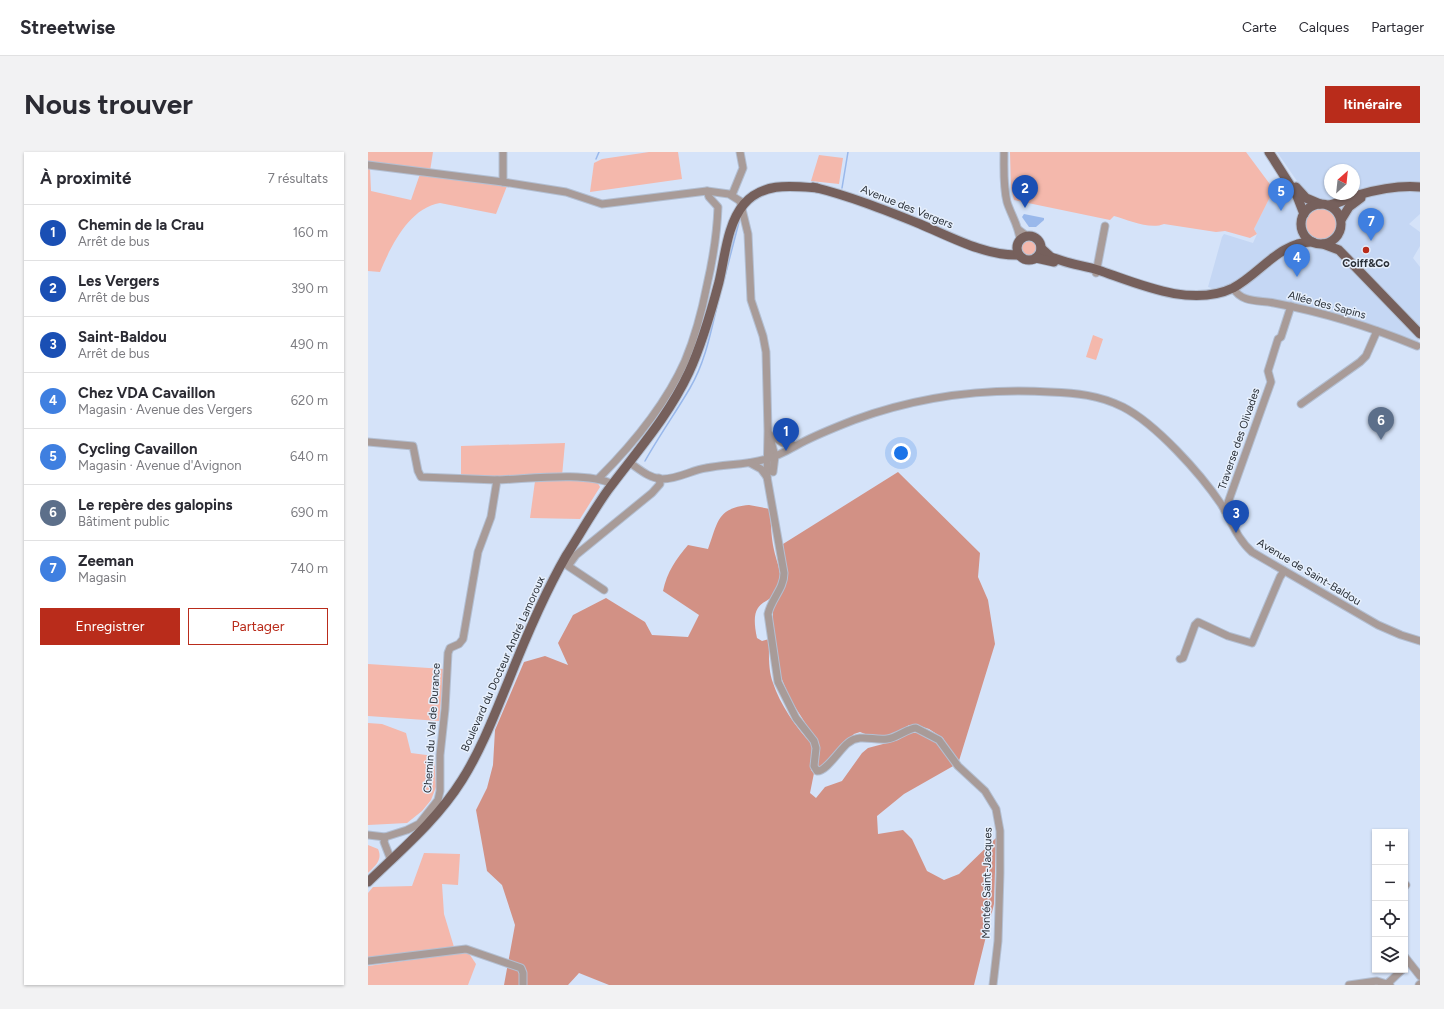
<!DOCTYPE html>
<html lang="fr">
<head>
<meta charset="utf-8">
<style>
	body { margin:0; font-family:Figtree,sans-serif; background:#f2f2f3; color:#2b2b33 }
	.controls { position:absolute; right:12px; bottom:12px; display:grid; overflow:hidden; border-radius:0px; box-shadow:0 1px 3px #0004 }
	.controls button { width:36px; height:36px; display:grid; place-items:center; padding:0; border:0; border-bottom:1px solid #e1e1e2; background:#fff; color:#2b2b33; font:20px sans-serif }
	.compass { position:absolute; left:956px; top:12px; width:36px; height:36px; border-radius:50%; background:#fff; box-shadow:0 1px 3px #0004; rotate:27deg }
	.you { position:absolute; left:533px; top:301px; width:14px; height:14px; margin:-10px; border:3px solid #fff; border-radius:50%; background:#1a73e8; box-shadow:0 0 0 6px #1a73e833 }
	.badge { display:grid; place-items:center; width:26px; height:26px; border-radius:50%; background:#b92c1b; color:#fff; font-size:13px; font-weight:700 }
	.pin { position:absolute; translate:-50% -33px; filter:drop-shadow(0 1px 2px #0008) }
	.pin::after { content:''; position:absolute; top:21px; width:14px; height:12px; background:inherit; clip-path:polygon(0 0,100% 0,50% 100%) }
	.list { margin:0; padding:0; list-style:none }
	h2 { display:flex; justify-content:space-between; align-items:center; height:52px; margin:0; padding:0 16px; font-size:17px }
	h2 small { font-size:13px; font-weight:400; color:#7c7c81 }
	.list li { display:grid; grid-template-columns:26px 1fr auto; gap:12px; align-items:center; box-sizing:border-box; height:56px; padding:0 16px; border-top:1px solid #e1e1e2 }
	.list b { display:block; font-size:15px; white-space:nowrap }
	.list p { margin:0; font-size:13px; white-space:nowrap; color:#7c7c81 }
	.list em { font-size:13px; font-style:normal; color:#7c7c81 }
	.actions { display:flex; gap:8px; padding:12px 16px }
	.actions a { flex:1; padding:9px 0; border:1px solid #b92c1b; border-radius:0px; text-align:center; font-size:14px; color:#b92c1b }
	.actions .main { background:#b92c1b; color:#fff }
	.icon { flex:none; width:22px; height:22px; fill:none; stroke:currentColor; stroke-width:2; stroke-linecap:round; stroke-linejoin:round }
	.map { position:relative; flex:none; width:1052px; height:833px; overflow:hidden; border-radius:0px }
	header { display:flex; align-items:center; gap:24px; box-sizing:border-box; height:56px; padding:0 20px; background:#fff; border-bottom:1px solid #e1e1e2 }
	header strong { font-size:19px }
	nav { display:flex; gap:22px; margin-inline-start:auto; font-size:14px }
	.intro { display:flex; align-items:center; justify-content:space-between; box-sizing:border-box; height:96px; padding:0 24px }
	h1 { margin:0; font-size:28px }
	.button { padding:10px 18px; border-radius:0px; background:#b92c1b; color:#fff; font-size:14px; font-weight:700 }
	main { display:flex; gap:24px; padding:0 24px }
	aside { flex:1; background:#fff; border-radius:0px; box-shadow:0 1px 3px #0004 }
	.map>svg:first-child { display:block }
	.built { fill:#c5d7f4; fill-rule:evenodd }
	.green { fill:#f4b8ac }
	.forest { fill:#d29185 }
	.water { fill:#99b8eb }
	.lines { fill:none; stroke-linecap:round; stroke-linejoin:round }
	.stream { stroke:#99b8eb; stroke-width:1.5 }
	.minor-casing { stroke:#b3bfd2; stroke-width:9 }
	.major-casing { stroke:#b3bfd2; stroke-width:11 }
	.minor { stroke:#a89b98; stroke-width:7 }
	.major { stroke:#76605c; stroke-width:9 }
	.poi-dot { fill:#b92c1b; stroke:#e7f0fd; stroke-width:1.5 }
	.labels { text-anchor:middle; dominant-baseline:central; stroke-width:3; stroke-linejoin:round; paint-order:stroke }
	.street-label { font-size:11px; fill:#292f37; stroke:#e7f0fd }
	.poi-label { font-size:11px; font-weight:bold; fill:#292f37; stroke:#e7f0fd }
</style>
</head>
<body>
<header>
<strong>Streetwise</strong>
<nav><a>Carte</a><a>Calques</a><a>Partager</a></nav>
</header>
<div class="intro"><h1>Nous trouver</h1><a class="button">Itinéraire</a></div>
<main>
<aside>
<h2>À proximité<small>7 résultats</small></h2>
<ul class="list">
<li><span class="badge" style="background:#1a4fb4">1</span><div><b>Chemin de la Crau</b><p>Arrêt de bus</p></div><em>160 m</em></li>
<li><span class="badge" style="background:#1a4fb4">2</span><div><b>Les Vergers</b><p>Arrêt de bus</p></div><em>390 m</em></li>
<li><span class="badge" style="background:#1a4fb4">3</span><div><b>Saint-Baldou</b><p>Arrêt de bus</p></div><em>490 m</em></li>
<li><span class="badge" style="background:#3f7fe0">4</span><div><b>Chez VDA Cavaillon</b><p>Magasin · Avenue des Vergers</p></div><em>620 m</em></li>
<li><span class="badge" style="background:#3f7fe0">5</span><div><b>Cycling Cavaillon</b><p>Magasin · Avenue d'Avignon</p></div><em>640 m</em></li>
<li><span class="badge" style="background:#5c6f8a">6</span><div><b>Le repère des galopins</b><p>Bâtiment public</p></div><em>690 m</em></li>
<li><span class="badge" style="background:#3f7fe0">7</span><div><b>Zeeman</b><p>Magasin</p></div><em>740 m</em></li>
</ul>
<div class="actions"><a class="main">Enregistrer</a><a>Partager</a></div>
</aside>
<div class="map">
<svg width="1052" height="833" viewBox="0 0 1052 833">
	<rect width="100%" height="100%" fill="#d5e3f9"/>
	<path class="built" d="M909 0H1052V62L1041 72 1052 80V94L1045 106 1052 115V187L1048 191 1028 182 955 159 864 142 840 135 854 85 856 82 885 91 889 82 886 77 905 39 904 35 929 29ZM962 18H986V42H962Z"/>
	<g class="green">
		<polygon points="0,0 65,0 62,19 0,11"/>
		<polygon points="281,0 310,0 314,27 222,40 226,11 234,7"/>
		<path d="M642 0H878L904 35 905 39 886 77 889 82 882 86 857 79 848 80 796 72C782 78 760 68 746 64L742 68 646 48 643 36Z"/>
		<polygon points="451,3 475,6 471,32 443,29"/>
		<path d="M0 16H2L3 39 43 48 52 22 139 34 128 62 72 51C41 56 23 94 12 120L0 119Z"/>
		<circle cx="954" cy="72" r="16"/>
		<circle cx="661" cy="96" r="8"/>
		<polygon points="725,183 735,187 728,208 718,205"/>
		<polygon points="197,291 194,324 93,325 93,294"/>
		<polygon points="228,328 232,335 212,367 162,366 167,329"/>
		<polygon points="0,512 76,517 71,569 0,564"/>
		<polygon points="0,571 14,572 38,581 43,601 66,604 68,635 63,648 54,659 39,671 0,673"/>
		<path d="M0 693 10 697C15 708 7 714 0 721Z"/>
		<polygon points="56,701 92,702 90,733 74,732 76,762 86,795 0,807 0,741 5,735 44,734"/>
		<polygon points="100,800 108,812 100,833 0,833 0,814"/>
	</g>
	<g class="forest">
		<polygon points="530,320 612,401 610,425 620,448 627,492 590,612 575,586 561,577 549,573 541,573 530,581 515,585 505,585 492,580 486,582 454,615 449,614 452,599 448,588 422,547 413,525 405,482 405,454 418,433 415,392"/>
		<path d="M381 353 402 357C403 371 403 385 406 398 408 408 414 421 412 431 406 458 379 440 389 486L394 489 401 487C401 501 400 518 405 531 412 552 428 576 444 592L443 618 446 621 442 641 448 646 457 635 474 629 494 601 500 596 530 588 540 581H554L569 589 587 613 536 642 509 664 510 682 535 678 544 687 559 719 576 728 591 722 628 686 626 752 606 833H241L211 821 200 833H136L147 773 134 733 119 719 108 658 119 636 125 613 127 578 156 510 177 504 200 513 190 491 205 463 238 446 277 470 284 483 320 485 331 463 295 439C299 420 308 407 320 393L340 397C350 370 349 356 381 353Z"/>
	</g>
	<polygon class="water" points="656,62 676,66 676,68 668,75 661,75 654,65"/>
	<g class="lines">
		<g class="stream">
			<polyline points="228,7 231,0"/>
			<polyline points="474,36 480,0"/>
			<polyline points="356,128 371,70"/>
			<path d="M277 309C291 284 308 260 322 236 339 207 344 173 352 142"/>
		</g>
		<defs>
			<g id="minor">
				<polyline points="135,0 135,30 198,40 234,52 339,39 361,42 372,49"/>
				<path d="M636 0C636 17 635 34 639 50 643 63 651 74 652 88"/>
				<polyline points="0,13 135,30"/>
				<polyline points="364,43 375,16 372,0"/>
				<path d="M372 49 380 82 383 148 395 184 398 200 400 279 399 325 416 421C416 437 403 447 400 462L410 530 428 566 446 589 448 596 446 614 449 619C458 620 472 597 480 591 492 581 505 589 519 587 529 586 540 576 548 576L571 588 590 614 617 639 628 657 632 679V721L630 789 625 833"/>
				<polyline points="651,78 659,84"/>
				<polyline points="728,121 737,74"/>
				<path d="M865 136C874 151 890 148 906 151 954 160 1003 175 1049 194"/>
				<polyline points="933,252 992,210 998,204 1009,179"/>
				<polyline points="401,282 407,304 405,320"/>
				<polyline points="402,283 415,291 425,293"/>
				<polyline points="0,290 45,294 50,319 53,325 129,328"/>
				<path d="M262 311C271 317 281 326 293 327 308 328 324 318 338 316 358 312 378 313 398 307 411 304 422 297 433 291 450 282 468 275 486 268 549 245 615 236 682 240 708 241 731 243 755 255 788 272 832 321 853 352 863 368 869 387 884 400L1010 473 1033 483 1052 489"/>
				<polyline points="382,311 393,317 399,325"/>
				<path d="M231 326C265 292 297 254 317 209 327 185 334 159 339 133 345 107 349 82 350 55L341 45 339 39"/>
				<polyline points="857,359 903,230 900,219 910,187 913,185 923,154"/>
				<polyline points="236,438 200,414 208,403 284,341 292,332 291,326"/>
				<polyline points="812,507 815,506 827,473 830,470 860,484 884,491 912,425 916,419"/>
				<polyline points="0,683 17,685"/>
				<path d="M23 708 16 690 17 685 39 678 51 672 70 648 72 639V603L77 557 80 501 82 496 91 492 95 487 110 400 123 365 129 328C161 327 217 319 245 332"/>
				<polyline points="1037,734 1038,733"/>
				<polyline points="1037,805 1052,824"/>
				<polyline points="0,809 98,797 153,816 155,821 155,833"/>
				<polyline points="1019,832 1034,818"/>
				<polyline points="981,833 1009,829 1022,833"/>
				<polyline points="1051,833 1052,832"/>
			</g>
			<g id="major">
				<polyline points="901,0 929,44 936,62"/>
				<path d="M445 35C482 44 517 58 552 72 583 85 617 104 651 103"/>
				<polyline points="928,35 938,46 952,52"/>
				<circle cx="953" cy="72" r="20"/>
				<path d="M961 53C972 51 980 46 990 43 1011 37 1031 33 1052 35"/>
				<polyline points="973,68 981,55 993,46"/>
				<circle cx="661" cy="96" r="12"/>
				<polyline points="955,92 971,98 1052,182"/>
				<path d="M673 96 683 105 695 109C706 113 718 114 730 118 771 132 823 156 865 136 892 122 912 89 945 90"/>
				<polyline points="668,106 686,110"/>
				<path d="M0 730C33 698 69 668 94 628 113 598 126 564 140 530 157 487 175 444 198 404 212 382 225 359 240 338 269 299 300 265 321 220 334 192 343 160 351 130 357 105 359 72 376 52 395 30 424 34 449 36"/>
			</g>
		</defs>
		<use href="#minor" class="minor-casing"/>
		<use href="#major" class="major-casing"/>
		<use href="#minor" class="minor"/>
		<use href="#major" class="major"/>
	</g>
	<circle class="poi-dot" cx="998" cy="98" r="4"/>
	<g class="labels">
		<g class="street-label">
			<text transform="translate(539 55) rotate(22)">Avenue des Vergers</text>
			<text transform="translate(959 153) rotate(15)">Allée des Sapins</text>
			<text transform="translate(871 287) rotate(-71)">Traverse des Olivades</text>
			<text transform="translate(941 420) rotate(31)">Avenue de Saint-Baldou</text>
			<text transform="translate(135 512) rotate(-66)">Boulevard du Docteur André Lamoroux</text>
			<text transform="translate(64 576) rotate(-86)">Chemin du Val de Durance</text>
			<text transform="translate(619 731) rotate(-89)">Montée Saint-Jacques</text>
		</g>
		<g class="poi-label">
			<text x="998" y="111">Coiff&amp;Co</text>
		</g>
	</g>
</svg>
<div class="controls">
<button>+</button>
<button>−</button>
<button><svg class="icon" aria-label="locate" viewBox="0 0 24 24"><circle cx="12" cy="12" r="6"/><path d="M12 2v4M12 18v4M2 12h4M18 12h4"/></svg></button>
<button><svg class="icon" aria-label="layers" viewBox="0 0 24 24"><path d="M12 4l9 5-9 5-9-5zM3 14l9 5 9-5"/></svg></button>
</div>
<svg class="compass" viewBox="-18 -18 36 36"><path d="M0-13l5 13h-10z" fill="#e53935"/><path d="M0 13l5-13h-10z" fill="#7c7c81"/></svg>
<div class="you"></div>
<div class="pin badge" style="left:418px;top:299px;background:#1a4fb4">1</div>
<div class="pin badge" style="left:657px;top:56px;background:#1a4fb4">2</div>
<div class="pin badge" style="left:868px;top:381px;background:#1a4fb4">3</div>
<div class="pin badge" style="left:929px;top:125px;background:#3f7fe0">4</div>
<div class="pin badge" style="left:913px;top:59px;background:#3f7fe0">5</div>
<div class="pin badge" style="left:1013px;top:288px;background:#5c6f8a">6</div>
<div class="pin badge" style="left:1003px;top:89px;background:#3f7fe0">7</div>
</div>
</main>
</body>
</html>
